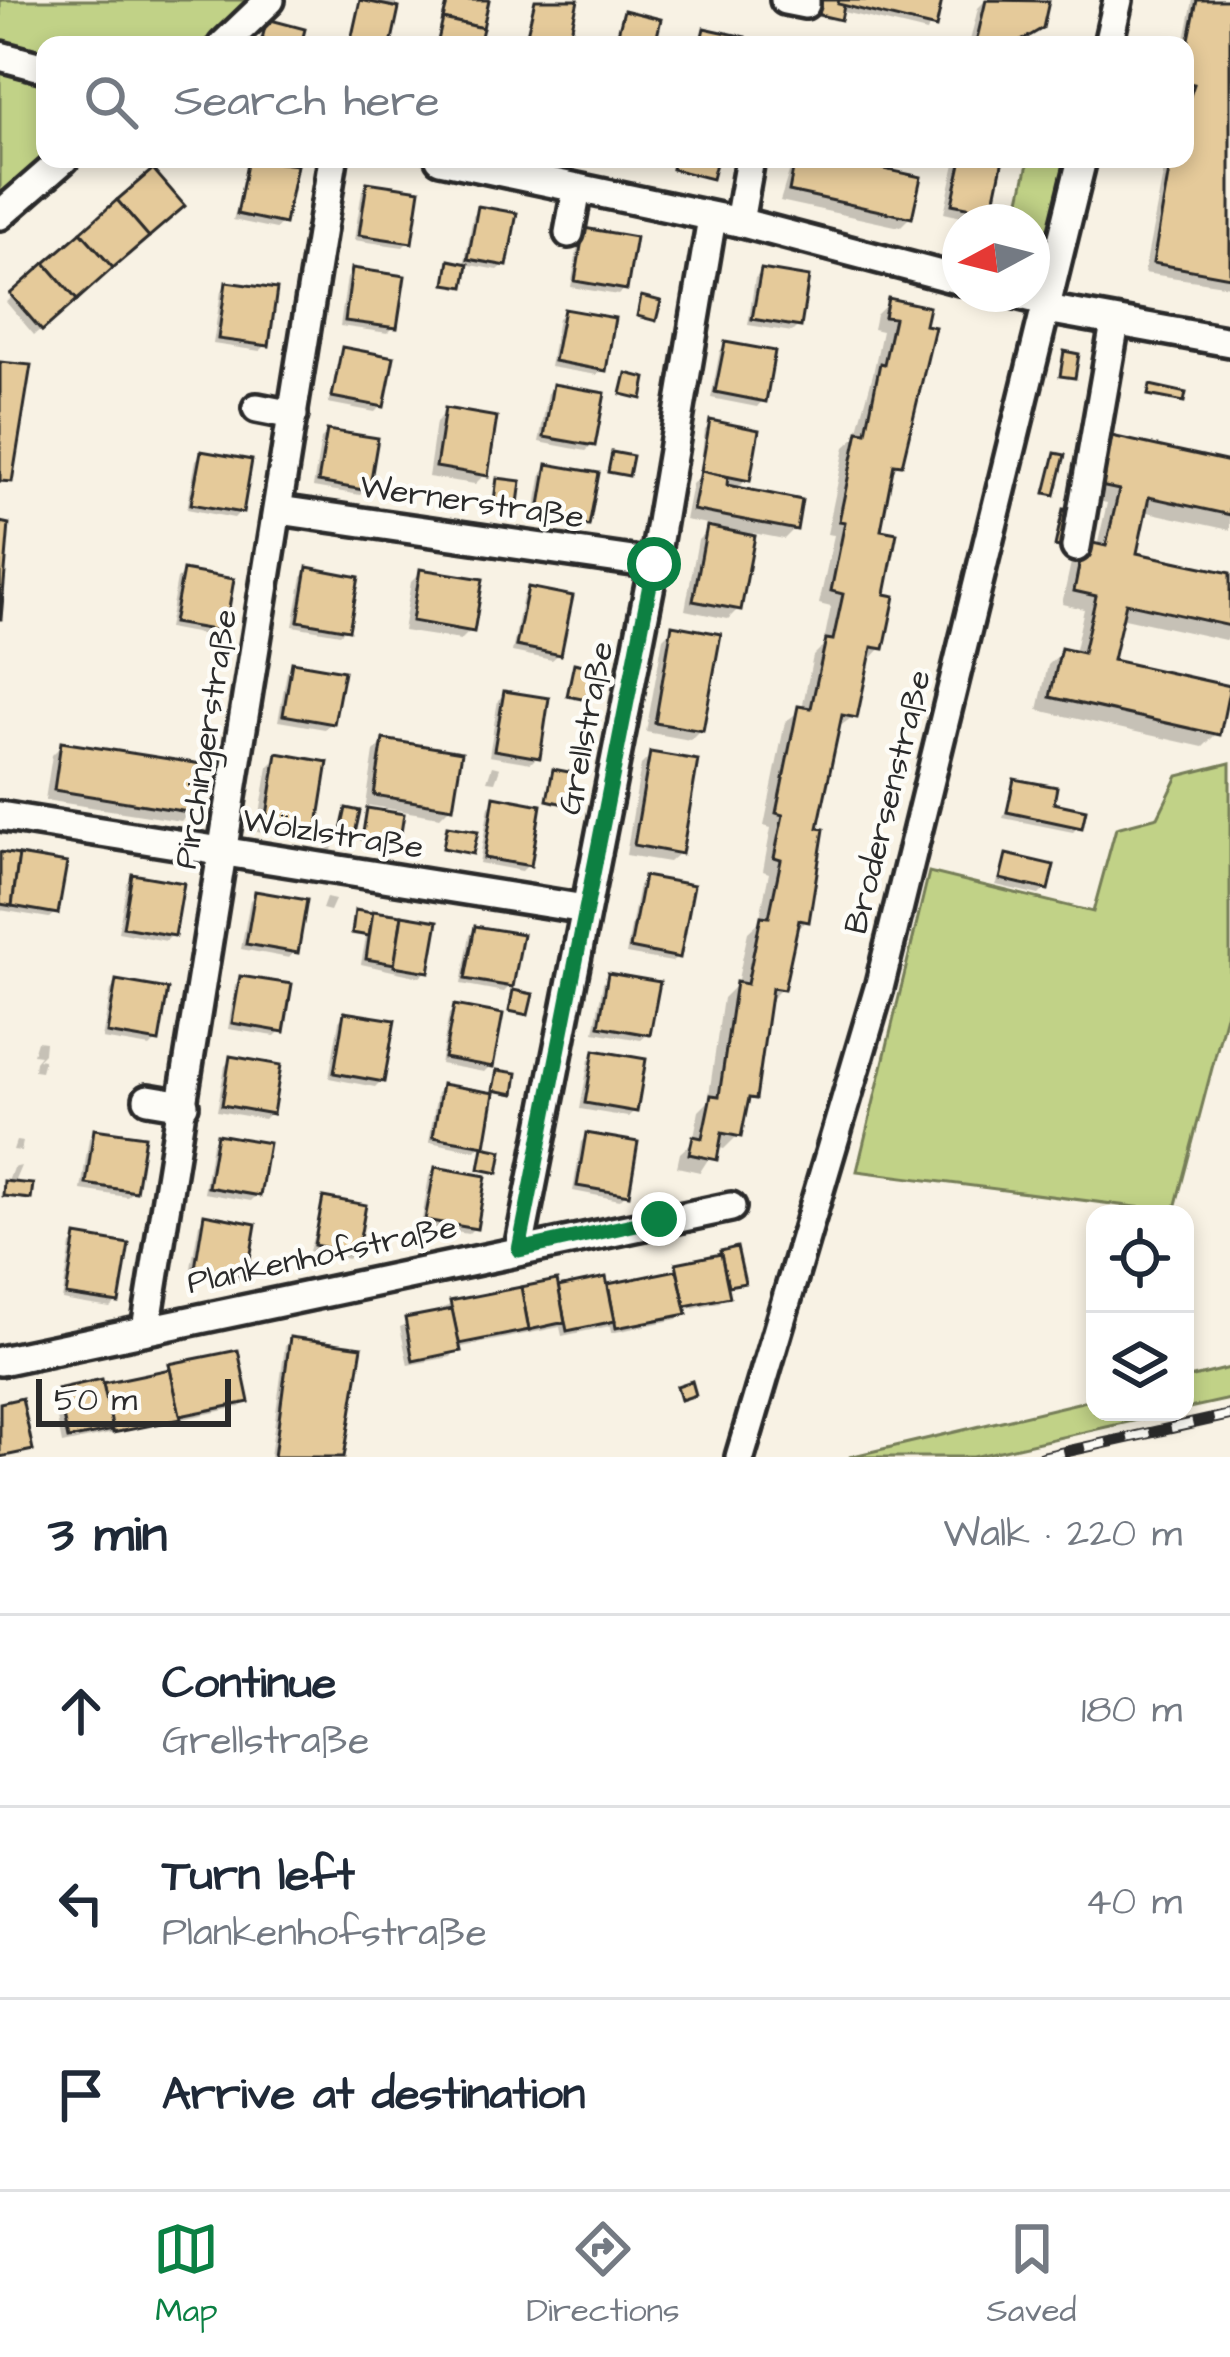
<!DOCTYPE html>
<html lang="en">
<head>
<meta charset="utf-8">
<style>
	body { margin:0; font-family:"Architects Daughter",sans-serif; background:#f2f2f3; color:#1f2937 }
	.controls { position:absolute; right:36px; bottom:36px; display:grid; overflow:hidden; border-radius:24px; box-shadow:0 6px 18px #0003 }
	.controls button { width:108px; height:108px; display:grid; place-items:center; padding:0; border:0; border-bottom:3px solid #e0e1e3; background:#fff; color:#1f2937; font:60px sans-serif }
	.compass { position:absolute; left:942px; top:204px; width:108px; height:108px; border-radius:50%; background:#fff; box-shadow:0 6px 18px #0003; rotate:263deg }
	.scale { position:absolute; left:36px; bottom:30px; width:195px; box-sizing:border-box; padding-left:12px; border:6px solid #2b2b2b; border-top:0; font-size:33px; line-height:42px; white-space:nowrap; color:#2b2b2b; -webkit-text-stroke:9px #fdfcf7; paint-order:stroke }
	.stop { position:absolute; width:36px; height:36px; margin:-27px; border:9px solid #0b8043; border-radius:50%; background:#fff }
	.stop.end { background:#0b8043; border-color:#fff; box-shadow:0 3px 12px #0008 }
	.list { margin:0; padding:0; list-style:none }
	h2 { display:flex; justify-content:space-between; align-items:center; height:156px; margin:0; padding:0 48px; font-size:51px }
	h2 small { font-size:39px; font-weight:400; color:#747a83 }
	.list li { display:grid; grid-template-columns:78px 1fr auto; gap:36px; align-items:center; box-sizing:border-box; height:192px; padding:0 48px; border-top:3px solid #e0e1e3 }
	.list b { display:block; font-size:45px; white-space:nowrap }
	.list p { margin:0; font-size:39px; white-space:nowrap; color:#747a83 }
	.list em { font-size:39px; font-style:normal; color:#747a83 }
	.icon { flex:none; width:66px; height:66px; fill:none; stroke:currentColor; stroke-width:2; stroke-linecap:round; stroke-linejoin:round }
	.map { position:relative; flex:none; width:1230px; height:1457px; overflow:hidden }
	.search { position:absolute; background:#fff; box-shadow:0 6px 18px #0003; left:36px; right:36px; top:36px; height:132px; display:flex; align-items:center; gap:30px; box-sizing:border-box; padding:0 42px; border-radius:24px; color:#747a83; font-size:45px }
	.sheet { height:732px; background:#fff }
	nav { display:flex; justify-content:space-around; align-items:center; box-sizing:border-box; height:168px; border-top:3px solid #e0e1e3; background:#fff; font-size:33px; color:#747a83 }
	nav a { display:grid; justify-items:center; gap:6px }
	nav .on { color:#0b8043 }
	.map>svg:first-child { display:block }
	.green { fill:#c1d287; stroke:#767e59; stroke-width:3 }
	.shadow { fill:#0003 }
	.building { fill:#e5ca9a; stroke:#2b2b2b; stroke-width:3 }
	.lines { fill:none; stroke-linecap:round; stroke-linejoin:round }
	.minor-casing { stroke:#2b2b2b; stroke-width:36 }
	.minor { stroke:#fdfcf7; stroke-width:27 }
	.rail-casing { stroke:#2b2b2b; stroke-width:12 }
	.rail { stroke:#fdfcf7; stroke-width:8; stroke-dasharray:22; stroke-linecap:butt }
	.route { stroke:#0b8043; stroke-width:15 }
	.labels { text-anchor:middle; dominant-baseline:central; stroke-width:9; stroke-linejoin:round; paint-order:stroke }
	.street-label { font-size:33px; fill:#2b2b2b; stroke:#fdfcf7 }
</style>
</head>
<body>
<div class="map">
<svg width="1230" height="1457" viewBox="0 0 1230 1457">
	<rect width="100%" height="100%" fill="#f8f2e4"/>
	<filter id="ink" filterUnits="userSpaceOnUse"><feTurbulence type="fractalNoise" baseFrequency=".00833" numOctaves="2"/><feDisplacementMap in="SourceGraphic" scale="24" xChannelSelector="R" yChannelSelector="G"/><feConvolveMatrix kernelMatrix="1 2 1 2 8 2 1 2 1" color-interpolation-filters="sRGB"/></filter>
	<g filter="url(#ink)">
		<g class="green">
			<polygon points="0,0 248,0 252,2 199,45 45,45 45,58 0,47"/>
			<polygon points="0,65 45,78 45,155 0,195"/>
			<polygon points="1029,159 1068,159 1039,291 1032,289 1032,222 1015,222"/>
			<polygon points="1230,763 1230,1000 1174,1212 857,1171 929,872 1093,912 1116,828 1158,817 1178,776"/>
			<polygon points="1230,1368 1230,1399 1185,1409 1185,1379"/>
			<polygon points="1095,1399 1095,1412 1173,1412 973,1457 849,1457"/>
		</g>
		<g class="shadow">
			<polygon points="360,0 398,0 387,45 350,45"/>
			<polygon points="535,0 574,2 564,45 525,45"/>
			<polygon points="818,0 939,0 927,32 840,11 836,21 814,16"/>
			<polygon points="986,0 1046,3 1041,27 1017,45 969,45 978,8"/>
			<polygon points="1193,0 1230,0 1230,286 1144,273 1166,159 1185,159 1184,45"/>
			<polygon points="268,23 301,31 298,45 257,45"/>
			<polygon points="250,159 294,168 282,222 276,229 233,220"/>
			<polygon points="793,159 823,159 910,217 900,227 780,201"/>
			<polygon points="956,159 1000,159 989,211 979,221 944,213"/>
			<polygon points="152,174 181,206 34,335 6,302"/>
			<polygon points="368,185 409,241 403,247 354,240 362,191"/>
			<polygon points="479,210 505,264 498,270 465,264 461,286 444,286 448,266 464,266 473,216"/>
			<polygon points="585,231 624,289 618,295 571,287 579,238"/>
			<polygon points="353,272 394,327 388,333 340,326 347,278"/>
			<polygon points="762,272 798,326 792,332 748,325 755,278"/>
			<polygon points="227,285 266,345 260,351 213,344 221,291"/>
			<polygon points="889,302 925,309 899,464 889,474 877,532 881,648 868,662 854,716 836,729 815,830 807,920 792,934 781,989 767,1003 753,1098 744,1107 738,1135 724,1149 716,1147 700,1172 677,1167 680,1153 693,1141 699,1111 708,1102 723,998 737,984 748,932 759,922 769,873 763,871 771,828 764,826 785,722 802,709 813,656 823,646 831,607 819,604 834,535 827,534 845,447 856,437 873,374 882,331 873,329 876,315"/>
			<polygon points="565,312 603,369 597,375 550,367 558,318"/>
			<polygon points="726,345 763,400 757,407 711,398 720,351"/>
			<polygon points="343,351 381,406 375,412 328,403"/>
			<polygon points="554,387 593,445 586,451 539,442 548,393"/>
			<polygon points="446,412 485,474 475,484 428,477 436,422"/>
			<polygon points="711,424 747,479 736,490 794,529 784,539 753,533 738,609 728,619 685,610 698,540 713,525 685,520 692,484 699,477 705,430"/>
			<polygon points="328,433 366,489 360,495 313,487 321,439"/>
			<polygon points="1094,452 1230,465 1230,530 1143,511 1134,555 1230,576 1230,636 1225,640 1120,617 1110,662 1217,733 1203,747 1038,710 1048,665 1062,652 1074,654 1084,609 1062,604 1072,558 1097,547 1107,503 1084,498"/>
			<polygon points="202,454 240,512 234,518 187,509 196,460"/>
			<polygon points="548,467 587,524 580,530 533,522 542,473"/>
			<polygon points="308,571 347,628 340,634 293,626 302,577"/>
			<polygon points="421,572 471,630 461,640 403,631 411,582"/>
			<polygon points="184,573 222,630 216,637 168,628 177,579"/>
			<polygon points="529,590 559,654 552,660 512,652 523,596"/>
			<polygon points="673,628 700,730 690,740 646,732 663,638"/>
			<polygon points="293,665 331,723 325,729 278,721 287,672"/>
			<polygon points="505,694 537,757 531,763 489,756 498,700"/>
			<polygon points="384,742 450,807 440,817 366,805 374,752"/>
			<polygon points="62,745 191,811 181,821 45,800 52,755"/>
			<polygon points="651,755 679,853 669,862 626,855 641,765"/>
			<polygon points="278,757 314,829 304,839 257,832 268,767"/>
			<polygon points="492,766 500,768 495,782 487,781"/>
			<polygon points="1015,782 1050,805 1079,826 1073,832 1003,818"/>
			<polygon points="495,800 528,865 522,871 479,863 489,806"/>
			<polygon points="335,841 331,853 323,852 327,840"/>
			<polygon points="0,855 56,912 49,918 0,910"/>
			<polygon points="1007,858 1045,889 1039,895 996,885"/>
			<polygon points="133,877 172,935 166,941 118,932 127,883"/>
			<polygon points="645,879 678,956 672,962 626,954 639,885"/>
			<polygon points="256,894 295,951 289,958 241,949 250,900"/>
			<polygon points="326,898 335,900 330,911 322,909"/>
			<polygon points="356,913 434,923 427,971 420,977 361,964 366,937 351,935"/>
			<polygon points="476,929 510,986 504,992 461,984 470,935"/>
			<polygon points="609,976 648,1034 641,1040 594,1032 603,983"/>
			<polygon points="241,979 281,1030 275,1036 228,1029 235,985"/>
			<polygon points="117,983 156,1041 150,1047 102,1039 111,990"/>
			<polygon points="455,1008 490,1066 484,1072 440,1064 449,1014"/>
			<polygon points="345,1015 382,1080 375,1087 329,1078 339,1021"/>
			<polygon points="37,1041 45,1042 44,1053 38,1059 44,1060 41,1071 34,1070 35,1061 40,1055 33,1054"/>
			<polygon points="595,1053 634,1111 628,1117 580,1109 589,1059"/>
			<polygon points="231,1060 270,1113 264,1119 217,1111 225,1066"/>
			<polygon points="443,1087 482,1144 476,1151 429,1142 437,1093"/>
			<polygon points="95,1132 134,1191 127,1197 81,1190 89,1138"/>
			<polygon points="587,1136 626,1193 620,1200 573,1191 581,1142"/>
			<polygon points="218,1137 257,1195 251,1201 204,1193 212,1143"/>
			<polygon points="16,1141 23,1142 21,1151 13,1150"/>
			<polygon points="21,1166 13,1185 28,1198 2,1198 13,1168"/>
			<polygon points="436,1170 474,1228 468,1234 421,1226 429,1176"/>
			<polygon points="324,1200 354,1252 348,1259 309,1251"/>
			<polygon points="205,1218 244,1275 238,1281 190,1273 199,1224"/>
			<polygon points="77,1239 117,1302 110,1308 62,1300 71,1245"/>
			<polygon points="735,1251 742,1282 725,1290 720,1302 683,1310 677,1319 611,1333 610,1326 562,1336 560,1327 457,1348 451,1357 408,1365 400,1327 452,1304 605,1288 672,1275 678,1265"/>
			<polygon points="291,1340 340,1457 270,1457 285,1346"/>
			<polygon points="171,1367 246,1401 240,1407 62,1444 53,1398 59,1391 156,1375"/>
		</g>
		<g class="building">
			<polygon points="360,0 399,8 391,45 350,45"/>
			<polygon points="448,0 489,0 483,28 443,19"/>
			<polygon points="535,0 578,0 568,45 526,38"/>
			<polygon points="818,0 839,0 844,6 841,20 815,14"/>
			<polygon points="839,0 942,0 936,28 838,4"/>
			<polygon points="986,0 1049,1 1043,28 1014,45 976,43"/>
			<polygon points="1197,0 1230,0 1230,277 1153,263 1171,159 1185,159 1185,111 1194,84 1185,82 1185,59"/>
			<polygon points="624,10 661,19 655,45 615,45"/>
			<polygon points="267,19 305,29 301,45 262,39"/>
			<polygon points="443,19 483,28 479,45 437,45"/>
			<polygon points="704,28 745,37 743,45 700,45"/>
			<polygon points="248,159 297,165 285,224 237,214"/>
			<polygon points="674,159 717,159 712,179 672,169"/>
			<polygon points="795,159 837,159 921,177 912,218 789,191"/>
			<polygon points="1003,159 992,212 952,204 962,159"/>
			<polygon points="153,169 185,206 149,237 117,200"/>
			<polygon points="367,182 420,190 412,243 359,235"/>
			<polygon points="117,200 149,237 113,268 81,232"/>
			<polygon points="478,206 517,213 507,266 468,259"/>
			<polygon points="584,228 636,237 627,290 575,281"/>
			<polygon points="81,232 113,268 77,300 45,263"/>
			<polygon points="449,260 468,264 464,287 445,284"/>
			<polygon points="45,263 77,300 42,331 10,294"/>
			<polygon points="352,268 405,276 397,328 345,321"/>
			<polygon points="761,269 809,277 801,327 752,319"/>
			<polygon points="226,282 277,289 269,346 218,339"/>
			<polygon points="641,296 661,301 656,321 637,316"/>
			<polygon points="888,298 929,307 925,325 935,327 902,465 894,464 881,530 897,533 885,594 895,596 884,649 872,647 857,718 842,715 818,828 824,829 809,922 799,920 784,990 772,988 756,1099 749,1098 741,1137 722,1133 717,1160 689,1154 693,1136 702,1138 711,1095 719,1096 736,982 747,984 761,916 769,917 781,860 774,858 783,815 776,813 798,706 811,708 826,639 833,640 843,594 831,591 845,522 839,521 858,431 866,432 880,363 884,364 894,318 884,317"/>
			<polygon points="564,309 615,318 606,371 554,361"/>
			<polygon points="725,342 775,351 766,402 715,392"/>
			<polygon points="342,347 394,357 384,407 332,397"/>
			<polygon points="1064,351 1079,354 1075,378 1060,376"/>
			<polygon points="0,362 31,365 12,482 0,481"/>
			<polygon points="626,373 646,378 642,399 621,394"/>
			<polygon points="553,384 605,393 595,446 544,437"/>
			<polygon points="1150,385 1186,393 1184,402 1148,395"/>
			<polygon points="445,408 497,417 488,476 436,467"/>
			<polygon points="710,420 759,430 750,481 701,471"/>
			<polygon points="327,430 378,438 369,491 318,482"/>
			<polygon points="1107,435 1230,462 1230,515 1149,497 1137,553 1230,573 1230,626 1126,603 1113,660 1230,686 1220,735 1050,697 1061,648 1083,653 1096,596 1074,591 1084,541 1106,546 1119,490 1096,485"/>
			<polygon points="201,451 252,460 243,513 191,504"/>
			<polygon points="612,452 633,456 629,476 608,472"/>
			<polygon points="1055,453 1065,455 1055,495 1045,493"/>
			<polygon points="547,464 599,473 589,526 538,517"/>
			<polygon points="701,471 728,477 727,485 802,500 797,530 693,510"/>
			<polygon points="497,478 521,481 517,511 493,508"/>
			<polygon points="1063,509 1072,511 1064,548 1055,546"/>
			<polygon points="0,522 9,524 1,619 0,619"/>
			<polygon points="707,526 755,536 741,610 693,601"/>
			<polygon points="307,567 359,577 349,630 298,621"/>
			<polygon points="420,569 483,579 474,632 412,621"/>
			<polygon points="183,570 234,579 225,632 173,623"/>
			<polygon points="528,587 573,596 561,655 516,646"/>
			<polygon points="672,625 721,634 703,731 655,723"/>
			<polygon points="292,662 344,671 334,724 283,715"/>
			<polygon points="574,663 593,667 587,700 567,696"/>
			<polygon points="504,691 549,698 540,758 494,750"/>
			<polygon points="383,739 462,752 453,808 374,795"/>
			<polygon points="61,742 201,764 194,813 54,790"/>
			<polygon points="650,752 698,760 682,854 634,845"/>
			<polygon points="277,753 328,762 317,831 266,822"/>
			<polygon points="553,769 574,773 568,805 547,800"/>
			<polygon points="1014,779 1057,787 1054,803 1086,810 1082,828 1007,812"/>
			<polygon points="494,796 541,805 531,866 484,858"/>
			<polygon points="346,808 360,811 354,838 340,835"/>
			<polygon points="367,808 404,814 399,845 362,839"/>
			<polygon points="447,826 478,831 473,854 443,848"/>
			<polygon points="0,852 19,855 12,906 0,904"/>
			<polygon points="1006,854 1054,865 1048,890 1000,879"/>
			<polygon points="19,855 67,863 58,914 12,906"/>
			<polygon points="132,874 184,883 175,936 123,927"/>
			<polygon points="644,876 694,885 680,958 630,948"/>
			<polygon points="255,891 307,900 298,953 246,944"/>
			<polygon points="355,910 373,913 369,936 352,933"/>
			<polygon points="373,911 402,915 395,964 366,959"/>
			<polygon points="402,915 438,921 429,972 394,966"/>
			<polygon points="475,926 523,934 513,987 465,979"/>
			<polygon points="608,973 660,982 650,1035 599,1026"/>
			<polygon points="240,976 292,984 284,1032 232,1023"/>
			<polygon points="116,980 168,989 159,1042 107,1033"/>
			<polygon points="513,990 533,994 528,1015 509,1011"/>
			<polygon points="454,1005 503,1014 493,1067 444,1058"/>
			<polygon points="344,1012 395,1020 384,1082 334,1073"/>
			<polygon points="594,1050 646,1059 637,1112 585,1103"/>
			<polygon points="230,1056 281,1065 273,1114 222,1105"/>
			<polygon points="497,1070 517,1073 514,1094 493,1090"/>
			<polygon points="442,1084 494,1093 485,1146 433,1137"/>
			<polygon points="94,1129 145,1136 136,1192 86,1184"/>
			<polygon points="586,1133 638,1142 629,1195 577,1186"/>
			<polygon points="217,1134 269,1143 260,1196 208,1187"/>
			<polygon points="483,1147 502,1151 498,1173 479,1169"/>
			<polygon points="435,1167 486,1176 477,1229 425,1220"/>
			<polygon points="4,1181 33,1184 31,1199 3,1196"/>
			<polygon points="323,1197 366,1205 357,1254 314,1245"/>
			<polygon points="204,1214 256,1224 247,1277 195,1268"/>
			<polygon points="76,1235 129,1244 119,1303 66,1295"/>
			<polygon points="737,1247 745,1283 728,1286 720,1251"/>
			<polygon points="721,1254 730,1297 685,1306 676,1263"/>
			<polygon points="677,1270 687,1314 616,1328 608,1284"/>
			<polygon points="606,1277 615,1321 567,1331 558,1287"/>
			<polygon points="557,1280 565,1322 529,1330 521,1287"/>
			<polygon points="521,1287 529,1330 459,1344 450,1301"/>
			<polygon points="452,1309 461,1351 413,1361 405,1318"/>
			<polygon points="290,1337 362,1347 344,1457 274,1457"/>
			<polygon points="238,1350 249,1402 180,1416 169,1364"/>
			<polygon points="170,1369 181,1419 113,1433 103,1383"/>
			<polygon points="102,1379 113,1430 68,1439 57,1389"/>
			<polygon points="692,1381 696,1395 681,1400 677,1386"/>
			<polygon points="22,1398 33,1450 0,1457 0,1403"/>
		</g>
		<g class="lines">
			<defs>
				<g id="minor">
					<polyline points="785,0 805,4 805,0"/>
					<polyline points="223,45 270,0"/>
					<polyline points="1108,45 1118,0"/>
					<polyline points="0,56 45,68"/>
					<polyline points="440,159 739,222 960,280"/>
					<polyline points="0,215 64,159"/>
					<polyline points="739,222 750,159"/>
					<polyline points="569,233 577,189"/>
					<polyline points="1016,294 1049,302"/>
					<polyline points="1047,309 1230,342"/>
					<polyline points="257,408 293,415"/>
					<polyline points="279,510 654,564"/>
					<polyline points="1076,547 1115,323"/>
					<polyline points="0,816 585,909"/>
					<polyline points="148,1099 184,1105"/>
					<polyline points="519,1249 654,564 712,218"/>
					<polyline points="146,1329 333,159"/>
					<polyline points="0,1361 731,1207"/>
					<polyline points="740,1457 879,988 1082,159"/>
				</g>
			</defs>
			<use href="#minor" class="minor-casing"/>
			<use href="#minor" class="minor"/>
			<defs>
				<polyline id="rail" points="1042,1457 1230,1415"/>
			</defs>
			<use href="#rail" class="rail-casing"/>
			<use href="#rail" class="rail"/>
		</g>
	</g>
	<g class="lines" filter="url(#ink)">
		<polyline class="route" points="654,564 519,1250 659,1219"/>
	</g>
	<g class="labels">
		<g class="street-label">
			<text transform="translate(472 502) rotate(8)">Wernerstraße</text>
			<text transform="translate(586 728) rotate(-79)">Grellstraße</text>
			<text transform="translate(206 739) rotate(-81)">Pirchingerstraße</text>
			<text transform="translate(888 802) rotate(-76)">Brodersenstraße</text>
			<text transform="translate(333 834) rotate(9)">Wölzlstraße</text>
			<text transform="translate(322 1255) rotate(-12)">Plankenhofstraße</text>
		</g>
	</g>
</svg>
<div class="controls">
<button><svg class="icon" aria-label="locate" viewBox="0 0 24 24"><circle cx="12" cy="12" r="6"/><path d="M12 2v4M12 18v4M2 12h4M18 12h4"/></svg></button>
<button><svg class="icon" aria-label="layers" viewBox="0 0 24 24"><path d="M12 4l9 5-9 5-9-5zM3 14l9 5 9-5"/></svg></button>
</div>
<svg class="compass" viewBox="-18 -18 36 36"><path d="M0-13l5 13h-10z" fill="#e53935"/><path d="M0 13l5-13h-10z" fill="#747a83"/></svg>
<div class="scale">50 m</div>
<div class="stop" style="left:654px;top:564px"></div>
<div class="stop end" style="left:659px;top:1219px"></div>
<div class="search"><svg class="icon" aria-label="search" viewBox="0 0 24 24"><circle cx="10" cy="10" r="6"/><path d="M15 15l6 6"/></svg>Search here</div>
</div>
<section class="sheet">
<h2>3 min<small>Walk · 220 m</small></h2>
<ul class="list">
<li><svg class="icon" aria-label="ahead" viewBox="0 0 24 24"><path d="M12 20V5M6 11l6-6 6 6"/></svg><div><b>Continue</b><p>Grellstraße</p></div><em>180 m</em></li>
<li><svg class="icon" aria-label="left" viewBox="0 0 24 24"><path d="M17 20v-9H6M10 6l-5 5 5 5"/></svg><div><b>Turn left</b><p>Plankenhofstraße</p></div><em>40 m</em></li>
<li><svg class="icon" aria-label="arrive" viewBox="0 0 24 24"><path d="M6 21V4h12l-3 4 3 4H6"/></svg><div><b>Arrive at destination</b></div></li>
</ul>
</section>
<nav>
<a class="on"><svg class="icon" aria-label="map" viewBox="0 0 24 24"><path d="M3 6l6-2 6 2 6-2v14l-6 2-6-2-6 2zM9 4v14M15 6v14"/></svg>Map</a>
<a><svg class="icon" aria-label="directions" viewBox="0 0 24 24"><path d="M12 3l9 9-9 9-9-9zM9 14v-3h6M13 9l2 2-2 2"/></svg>Directions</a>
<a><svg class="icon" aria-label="saved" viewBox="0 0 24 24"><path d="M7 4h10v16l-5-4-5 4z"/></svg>Saved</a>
</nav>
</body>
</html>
